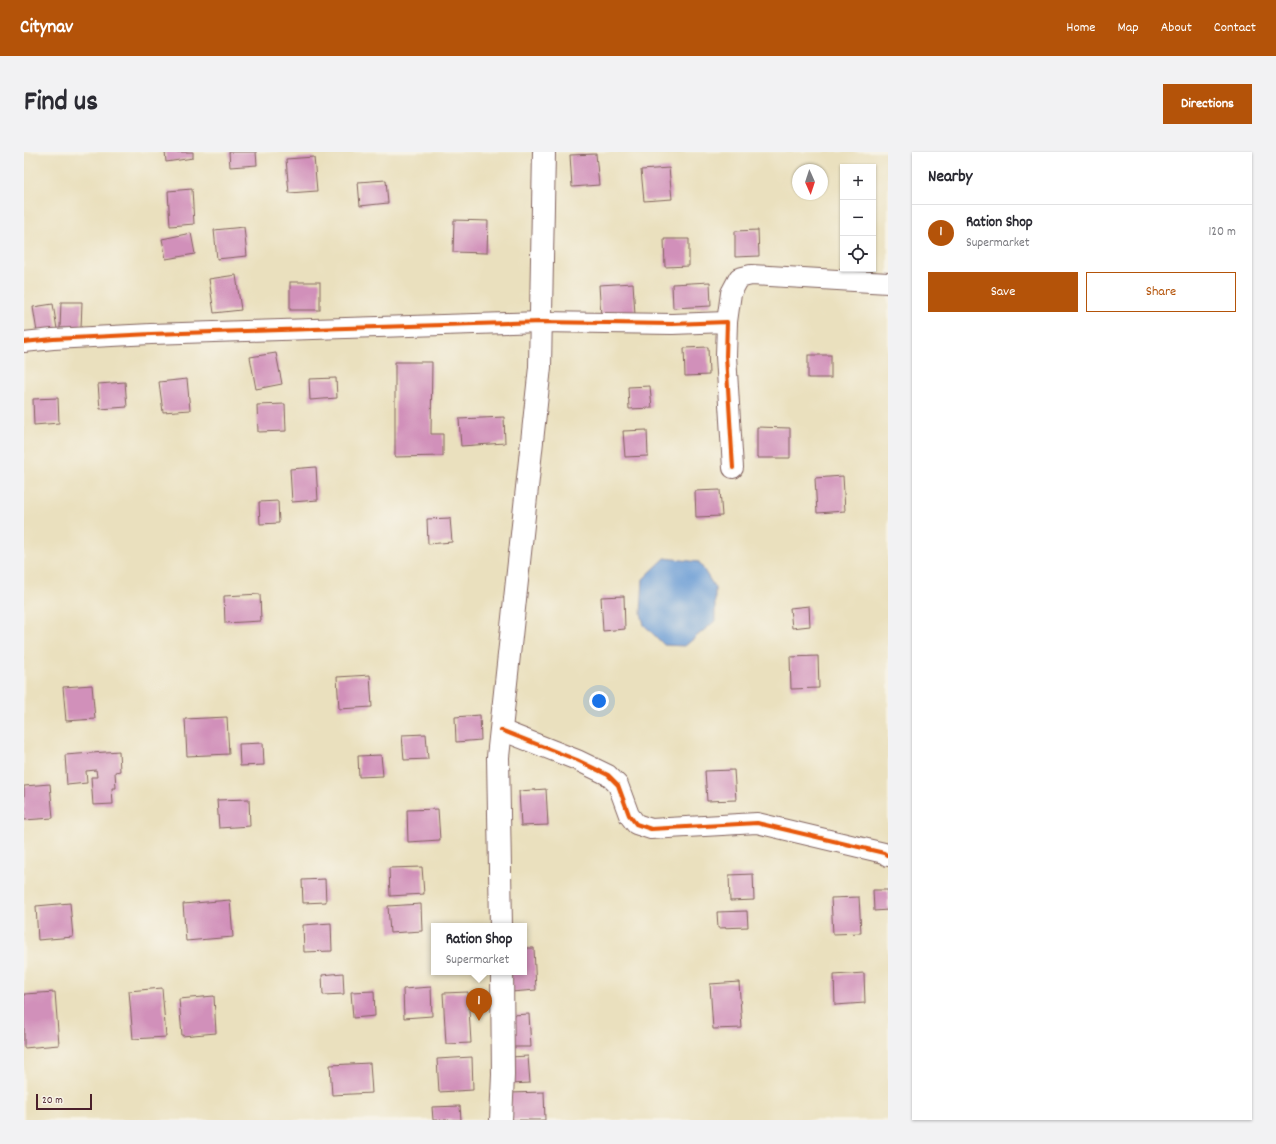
<!DOCTYPE html>
<html lang="en">
<head>
<meta charset="utf-8">
<style>
	body { margin:0; font-family:Dekko,sans-serif; background:#f2f2f3; color:#2b2b33 }
	.controls { position:absolute; right:12px; top:12px; display:grid; overflow:hidden; border-radius:0px; box-shadow:0 1px 3px #0004 }
	.controls button { width:36px; height:36px; display:grid; place-items:center; padding:0; border:0; border-bottom:1px solid #e1e1e2; background:#fff; color:#2b2b33; font:20px sans-serif }
	.compass { position:absolute; left:768px; top:12px; width:36px; height:36px; border-radius:50%; background:#fff; box-shadow:0 1px 3px #0004; rotate:177deg }
	.scale { position:absolute; left:12px; bottom:10px; width:56px; box-sizing:border-box; padding-left:4px; border:2px solid #4a1f2b; border-top:0; font-size:11px; line-height:14px; white-space:nowrap; color:#4a1f2b; -webkit-text-stroke:3px #f7f3e8; paint-order:stroke }
	.you { position:absolute; left:575px; top:549px; width:14px; height:14px; margin:-10px; border:3px solid #fff; border-radius:50%; background:#1a73e8; box-shadow:0 0 0 6px #1a73e833 }
	.badge { display:grid; place-items:center; width:26px; height:26px; border-radius:50%; background:#b45309; color:#fff; font-size:13px; font-weight:700 }
	.pin { position:absolute; translate:-50% -33px; filter:drop-shadow(0 1px 2px #0008) }
	.pin::after { content:''; position:absolute; top:21px; width:14px; height:12px; background:inherit; clip-path:polygon(0 0,100% 0,50% 100%) }
	.popup { position:absolute; left:407px; top:771px; width:96px; height:52px; box-sizing:border-box; display:grid; place-content:center; border-radius:0px; background:#fff; filter:drop-shadow(0 1px 3px #0005); font-size:13px; white-space:nowrap; color:#7c7c81 }
	.popup b { font-size:15px; color:#2b2b33 }
	.popup::after { content:''; position:absolute; left:50%; top:100%; margin-left:-8px; border:8px solid transparent; border-top-color:#fff }
	.list { margin:0; padding:0; list-style:none }
	h2 { display:flex; justify-content:space-between; align-items:center; height:52px; margin:0; padding:0 16px; font-size:17px }
	h2 small { font-size:13px; font-weight:400; color:#7c7c81 }
	.list li { display:grid; grid-template-columns:26px 1fr auto; gap:12px; align-items:center; box-sizing:border-box; height:56px; padding:0 16px; border-top:1px solid #e1e1e2 }
	.list b { display:block; font-size:15px; white-space:nowrap }
	.list p { margin:0; font-size:13px; white-space:nowrap; color:#7c7c81 }
	.list em { font-size:13px; font-style:normal; color:#7c7c81 }
	.actions { display:flex; gap:8px; padding:12px 16px }
	.actions a { flex:1; padding:9px 0; border:1px solid #b45309; border-radius:0px; text-align:center; font-size:14px; color:#b45309 }
	.actions .main { background:#b45309; color:#fff }
	.icon { flex:none; width:22px; height:22px; fill:none; stroke:currentColor; stroke-width:2; stroke-linecap:round; stroke-linejoin:round }
	.map { position:relative; flex:none; width:864px; height:968px; overflow:hidden; border-radius:0px }
	header { display:flex; align-items:center; gap:24px; box-sizing:border-box; height:56px; padding:0 20px; background:#b45309; color:#fff }
	header strong { font-size:19px }
	nav { display:flex; gap:22px; margin-inline-start:auto; font-size:14px }
	.intro { display:flex; align-items:center; justify-content:space-between; box-sizing:border-box; height:96px; padding:0 24px }
	h1 { margin:0; font-size:28px }
	.button { padding:10px 18px; border-radius:0px; background:#b45309; color:#fff; font-size:14px; font-weight:700 }
	main { display:flex; gap:24px; padding:0 24px }
	aside { flex:1; background:#fff; border-radius:0px; box-shadow:0 1px 3px #0004 }
	.map>svg:first-child { display:block }
	.water { fill:#6a9cd5; stroke:#5a5e80 }
	.building { fill:#d190ba }
	.lines { fill:none; stroke-linecap:round; stroke-linejoin:round }
	.street-casing { stroke:#82635e; stroke-width:22 }
	.secondary-casing { stroke:#82635e; stroke-width:24 }
	.street { stroke:#fff; stroke-width:20 }
	.secondary { stroke:#fff; stroke-width:22 }
	.cycleway-casing { stroke:#f7f3e8; stroke-width:6 }
	.cycleway { stroke:#e8590c; stroke-width:4 }
</style>
</head>
<body>
<header>
<strong>Citynav</strong>
<nav><a>Home</a><a>Map</a><a>About</a><a>Contact</a></nav>
</header>
<div class="intro"><h1>Find us</h1><a class="button">Directions</a></div>
<main>
<div class="map">
<svg width="864" height="968" viewBox="0 0 864 968">
	<rect width="100%" height="100%" fill="#f7f3e8"/>
	<filter id="ink" filterUnits="userSpaceOnUse"><feTurbulence type="fractalNoise" baseFrequency=".025" numOctaves="2"/><feDisplacementMap in="SourceGraphic" scale="8" xChannelSelector="R" yChannelSelector="G"/><feConvolveMatrix kernelMatrix="1 2 1 2 8 2 1 2 1" color-interpolation-filters="sRGB"/></filter>
	<filter id="wash" filterUnits="userSpaceOnUse"><feTurbulence type="fractalNoise" baseFrequency=".012" numOctaves="4" result="noise"/><feDisplacementMap in="SourceGraphic" scale="16" xChannelSelector="R" yChannelSelector="G"/><feGaussianBlur stdDeviation="0.9" result="paint"/><feColorMatrix in="noise" values="0 0 0 0 0 0 0 0 0 0 0 0 0 0 0 0 0 1.4 0 .05"/><feComposite in="paint" operator="in"/></filter>
	<g filter="url(#wash)">
		<rect width="100%" height="100%" fill="#eae0be"/>
		<polygon class="water" points="641,406 675,410 691,436 691,469 661,494 640,493 620,473 617,461 619,427"/>
		<g id="blocks">
			<g class="building">
				<polygon points="141,0 169,0 169,6 142,10"/>
				<polygon points="205,0 232,0 233,13 206,15"/>
				<polygon points="572,2 575,33 548,35 546,3"/>
				<polygon points="290,5 293,39 265,41 262,7"/>
				<polygon points="645,16 648,47 620,49 617,18"/>
				<polygon points="362,28 364,51 336,54 334,30"/>
				<polygon points="168,37 170,72 146,74 144,39"/>
				<polygon points="430,68 464,69 463,101 429,100"/>
				<polygon points="220,75 223,104 193,107 190,78"/>
				<polygon points="734,78 735,104 711,105 711,79"/>
				<polygon points="167,81 171,102 142,107 138,87"/>
				<polygon points="640,87 665,87 665,114 641,115"/>
				<polygon points="212,123 217,158 190,161 185,127"/>
				<rect x="266" y="130" width="30" height="28"/>
				<polygon points="686,130 687,154 649,156 648,132"/>
				<polygon points="609,131 611,163 577,165 575,133"/>
				<polygon points="37,150 58,150 57,177 36,176"/>
				<polygon points="29,152 33,177 13,180 9,155"/>
				<polygon points="684,195 685,223 661,224 660,196"/>
				<polygon points="252,201 258,232 232,237 226,205"/>
				<rect x="784" y="203" width="23" height="23"/>
				<polygon points="371,210 408,210 407,282 419,282 419,304 371,305"/>
				<polygon points="312,226 313,246 286,248 285,227"/>
				<polygon points="163,227 166,258 139,260 135,230"/>
				<polygon points="101,230 103,255 76,257 74,232"/>
				<polygon points="626,234 628,256 605,257 604,235"/>
				<polygon points="34,246 35,271 10,273 9,247"/>
				<polygon points="261,252 262,279 234,280 233,253"/>
				<polygon points="480,265 481,291 437,294 435,267"/>
				<polygon points="733,275 766,276 766,306 733,306"/>
				<polygon points="623,278 624,304 601,305 599,279"/>
				<polygon points="292,315 294,348 268,350 266,317"/>
				<polygon points="819,324 821,359 793,361 791,326"/>
				<polygon points="696,338 698,364 672,365 671,339"/>
				<polygon points="254,349 255,371 236,372 235,350"/>
				<polygon points="426,366 428,390 404,392 403,367"/>
				<polygon points="236,442 237,469 201,471 200,444"/>
				<polygon points="600,444 601,477 579,479 577,445"/>
				<polygon points="785,454 786,474 768,476 766,456"/>
				<polygon points="794,504 795,536 767,537 766,505"/>
				<polygon points="346,523 348,555 315,557 313,525"/>
				<polygon points="68,533 71,567 42,569 39,535"/>
				<polygon points="456,563 457,588 432,590 431,565"/>
				<polygon points="203,565 205,602 163,604 161,567"/>
				<polygon points="402,582 404,607 380,608 378,583"/>
				<polygon points="239,591 240,613 216,614 215,592"/>
				<polygon points="95,599 96,619 91,620 92,636 88,636 89,652 69,653 67,625 73,625 72,618 62,619 63,631 43,633 41,603"/>
				<polygon points="357,603 359,624 335,625 334,604"/>
				<polygon points="710,618 712,648 683,649 681,619"/>
				<polygon points="26,632 29,666 0,668 0,634"/>
				<polygon points="522,637 524,673 497,674 495,639"/>
				<polygon points="225,647 226,674 195,676 193,648"/>
				<polygon points="414,657 416,688 384,690 383,658"/>
				<polygon points="398,715 400,742 366,744 365,716"/>
				<polygon points="729,722 730,748 706,749 705,723"/>
				<polygon points="301,727 302,750 279,751 278,728"/>
				<polygon points="849,738 864,738 864,758 850,759"/>
				<polygon points="835,745 837,781 809,782 807,746"/>
				<polygon points="206,748 209,785 162,789 159,752"/>
				<polygon points="46,751 49,785 14,788 12,754"/>
				<polygon points="397,752 398,779 366,781 364,754"/>
				<polygon points="723,759 724,775 694,776 693,760"/>
				<polygon points="307,771 308,799 280,800 279,773"/>
				<polygon points="500,796 510,796 512,838 487,840 486,820 500,820"/>
				<polygon points="319,821 320,842 299,843 298,823"/>
				<polygon points="840,821 841,851 811,853 810,823"/>
				<polygon points="715,830 718,876 689,877 686,832"/>
				<polygon points="407,835 408,864 380,866 379,837"/>
				<polygon points="138,836 142,885 109,887 105,839"/>
				<polygon points="350,839 351,864 329,866 327,840"/>
				<polygon points="31,840 35,893 0,896 0,842"/>
				<polygon points="444,840 447,891 422,892 419,841"/>
				<polygon points="190,844 192,881 158,884 155,847"/>
				<polygon points="505,862 507,895 489,895 488,863"/>
				<polygon points="504,904 506,931 487,932 486,905"/>
				<polygon points="448,905 449,938 415,940 413,907"/>
				<polygon points="346,911 348,941 308,943 306,913"/>
				<polygon points="520,940 521,968 487,968 486,941"/>
				<polygon points="436,954 437,968 409,968 408,955"/>
			</g>
		</g>
	</g>
	<g filter="url(#ink)">
		<use href="#blocks" fill-opacity="0" stroke="#82635e" stroke-width="1"/>
		<g class="lines">
			<defs>
				<g id="street">
					<polyline points="703,170 707,141 715,126 727,123 864,131"/>
					<polyline points="0,190 29,187 127,182 517,170 648,172 703,170 702,204 709,316"/>
					<polyline points="477,578 553,608 584,623 594,633 605,663 612,672 627,677 733,671 860,701 864,704"/>
				</g>
				<g id="secondary">
					<polyline points="477,774 474,605 516,215 520,0"/>
					<polyline points="477,968 479,923 478,820"/>
				</g>
			</defs>
			<use href="#street" class="street-casing"/>
			<use href="#secondary" class="secondary-casing"/>
			<use href="#street" class="street"/>
			<use href="#secondary" class="secondary"/>
			<defs>
				<g id="cycleway">
					<polyline points="0,190 29,187 127,182 517,170 648,172 703,170 702,204 709,316"/>
					<polyline points="477,578 553,608 584,623 594,633 605,663 612,672 627,677 733,671 860,701 864,704"/>
				</g>
			</defs>
			<use href="#cycleway" class="cycleway-casing"/>
			<use href="#cycleway" class="cycleway"/>
		</g>
	</g>
</svg>
<div class="controls">
<button>+</button>
<button>−</button>
<button><svg class="icon" aria-label="locate" viewBox="0 0 24 24"><circle cx="12" cy="12" r="6"/><path d="M12 2v4M12 18v4M2 12h4M18 12h4"/></svg></button>
</div>
<svg class="compass" viewBox="-18 -18 36 36"><path d="M0-13l5 13h-10z" fill="#e53935"/><path d="M0 13l5-13h-10z" fill="#7c7c81"/></svg>
<div class="scale">20 m</div>
<div class="you"></div>
<div class="pin badge" style="left:455px;top:869px">1</div>
<div class="popup"><b>Ration Shop</b>Supermarket</div>
</div>
<aside>
<h2>Nearby<small></small></h2>
<ul class="list">
<li><span class="badge">1</span><div><b>Ration Shop</b><p>Supermarket</p></div><em>120 m</em></li>
</ul>
<div class="actions"><a class="main">Save</a><a>Share</a></div>
</aside>
</main>
</body>
</html>
